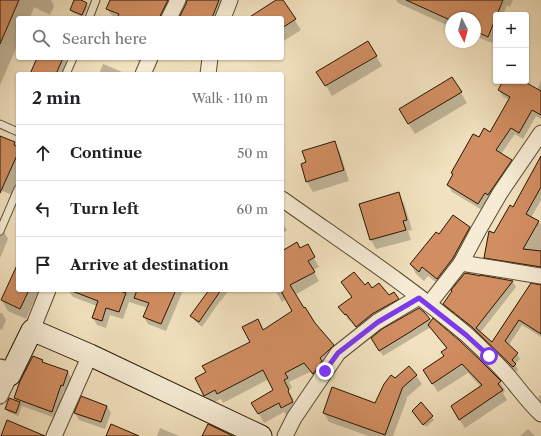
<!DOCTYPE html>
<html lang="en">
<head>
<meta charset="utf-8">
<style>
	body { margin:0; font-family:"Libre Caslon Text",serif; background:#f2f2f2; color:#202124 }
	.controls { position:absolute; right:12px; top:12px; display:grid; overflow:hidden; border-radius:4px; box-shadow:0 1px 3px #0004 }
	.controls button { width:36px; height:36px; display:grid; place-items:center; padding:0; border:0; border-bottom:1px solid #e0e0e0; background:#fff; color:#202124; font:20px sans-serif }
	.compass { position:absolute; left:445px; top:12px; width:36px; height:36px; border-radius:50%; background:#fff; box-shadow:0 1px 3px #0004; rotate:174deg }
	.stop { position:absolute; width:12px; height:12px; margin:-9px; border:3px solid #7c3aed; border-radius:50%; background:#fff }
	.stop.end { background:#7c3aed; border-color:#fff; box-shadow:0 1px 4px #0008 }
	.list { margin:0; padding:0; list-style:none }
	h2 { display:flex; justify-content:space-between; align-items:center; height:52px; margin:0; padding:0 16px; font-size:17px }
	h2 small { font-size:13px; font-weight:400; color:#757577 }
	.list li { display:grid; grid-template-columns:26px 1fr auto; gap:12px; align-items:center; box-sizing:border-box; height:56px; padding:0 16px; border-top:1px solid #e0e0e0 }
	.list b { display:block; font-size:15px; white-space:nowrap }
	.list em { font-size:13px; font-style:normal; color:#757577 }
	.icon { flex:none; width:22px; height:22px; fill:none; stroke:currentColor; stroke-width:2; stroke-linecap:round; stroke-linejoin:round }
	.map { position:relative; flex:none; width:541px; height:436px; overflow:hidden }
	.search { position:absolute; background:#fff; box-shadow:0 1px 3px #0004; left:16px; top:16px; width:268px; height:44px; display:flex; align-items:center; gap:10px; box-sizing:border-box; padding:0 14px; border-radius:4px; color:#757577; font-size:15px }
	.panel { position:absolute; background:#fff; box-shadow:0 1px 3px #0004; left:16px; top:72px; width:268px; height:220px; border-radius:4px }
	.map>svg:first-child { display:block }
	.shadow { fill:#0003 }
	.building { fill:#d18e62; stroke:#271600 }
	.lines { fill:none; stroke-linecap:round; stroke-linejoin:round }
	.lane-casing { stroke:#5a4930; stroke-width:9 }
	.street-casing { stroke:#5a4930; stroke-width:17 }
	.secondary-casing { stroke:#271600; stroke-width:23 }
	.lane { stroke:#f6ecd5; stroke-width:7 }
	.street { stroke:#f6ecd5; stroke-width:15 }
	.secondary { stroke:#f6ecd5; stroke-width:21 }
	.route { stroke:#7c3aed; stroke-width:5 }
</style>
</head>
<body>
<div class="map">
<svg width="541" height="436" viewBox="0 0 541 436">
	<rect width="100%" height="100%" fill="#f1e1be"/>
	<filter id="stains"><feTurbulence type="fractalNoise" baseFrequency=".005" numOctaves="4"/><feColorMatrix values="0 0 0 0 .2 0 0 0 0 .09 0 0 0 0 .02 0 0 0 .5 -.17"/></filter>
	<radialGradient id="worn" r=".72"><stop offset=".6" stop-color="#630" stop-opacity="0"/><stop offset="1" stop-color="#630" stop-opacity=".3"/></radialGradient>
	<g class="shadow">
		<polygon points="0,0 51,0 54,6 50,15 34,7 30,18 18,18 18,44 0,85"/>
		<polygon points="75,0 83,0 82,2 86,4 88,7 83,17 73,13 71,10"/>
		<polygon points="111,0 177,0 167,18 116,18 112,16 107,9"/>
		<polygon points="188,0 228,0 216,18 180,18"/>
		<polygon points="278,0 282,0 301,30 282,42 282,18 250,18"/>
		<polygon points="396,0 460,0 461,18 451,18 451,27 398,3"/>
		<polygon points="480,0 513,0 510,7 507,5 503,15 496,15 496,32 492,43 475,36 475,18 473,18"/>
		<polygon points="368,42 382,66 332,96 318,72"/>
		<polygon points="38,58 64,58 73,74 31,74"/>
		<polygon points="131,58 142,58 141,62"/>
		<polygon points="103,64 127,74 99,74"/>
		<polygon points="504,81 514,81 537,90 541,81 541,119 536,116 523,139 515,134 501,154 511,160 515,167 482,210 452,192 448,185 454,176 452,173 480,138 490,133 510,100 503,97 499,90"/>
		<polygon points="461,93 467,103 415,134 406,120"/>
		<polygon points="0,137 14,143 18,148 18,194 17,197 0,190"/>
		<polygon points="334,142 340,153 349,181 313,192 307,182 302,164 307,163"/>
		<polygon points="541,159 541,200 531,218 541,224 541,272 488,264 485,257 495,234 514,208"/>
		<polygon points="398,194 404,203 412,230 408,231 411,240 376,249 371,240 361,204"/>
		<polygon points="282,223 287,230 282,234"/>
		<polygon points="0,225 8,239 0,258"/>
		<polygon points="469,227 475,237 443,288 428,276 424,281 416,274 411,265 439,236"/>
		<polygon points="307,246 319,267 313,270 319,281 295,295 314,324 333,345 339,354 319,382 310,372 289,382 292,388 288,390 294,400 292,400 298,412 287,416 284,412 264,423 253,403 275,390 269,379 223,403 221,399 210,404 196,379 207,373 251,342 263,331 293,312 286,299 282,302 275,290 282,290 282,252 300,250"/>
		<polygon points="18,266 18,290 39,290 26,319 8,311 2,300"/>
		<polygon points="481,276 513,282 516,287 480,333 493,343 526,293 541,305 541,337 522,325 508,346 517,354 520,359 515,364 518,370 516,372 476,333 447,309 444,304"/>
		<polygon points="365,286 389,296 398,299 401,305 360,333 350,320 349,321 340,307 353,297"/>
		<polygon points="68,290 180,290 182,293 166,331 148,324 144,317 148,308 129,302 123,319 110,315 106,328 97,325 93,318 97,306 73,297"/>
		<polygon points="207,290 229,290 220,302 220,301 202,327 195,321 192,316 209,292"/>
		<polygon points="0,313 2,313 6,320 2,330 0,329"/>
		<polygon points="430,319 431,322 500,382 505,391 503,393 507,400 465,428 459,419 481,387 468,373 438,392 430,380 445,357 447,349 435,334 431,327 383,356 376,345"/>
		<polygon points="42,360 44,364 68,372 71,378 66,392 64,391 55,418 22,406 18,416 8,412 6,409 17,402 15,398"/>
		<polygon points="416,375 422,384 406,398 407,399 393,436 369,436 329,422 324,413 375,404 395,379"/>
		<polygon points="541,395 541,402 538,397"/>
		<polygon points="421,404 434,420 426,427 415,415"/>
		<polygon points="107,406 111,413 105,429 79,420 75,413"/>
		<polygon points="160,428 179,436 157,436"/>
		<polygon points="528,429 535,436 520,436"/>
	</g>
	<g class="building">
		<polygon points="0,0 19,0 0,44"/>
		<polygon points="74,0 81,0 87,3 82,15 70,10"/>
		<polygon points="110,0 168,0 161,14 160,18 117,18 119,14 106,9"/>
		<polygon points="187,0 219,0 212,18 179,18 186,4"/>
		<polygon points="276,0 283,0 296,19 282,28 282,18 248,18"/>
		<polygon points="406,0 503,0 488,37 475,31 475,18 451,18 450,20"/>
		<polygon points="368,41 377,56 325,86 316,72"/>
		<polygon points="37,58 63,58 56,74 30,74"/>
		<polygon points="452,77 462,92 408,124 399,109"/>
		<polygon points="503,81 523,81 541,91 541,115 532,110 519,133 511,128 496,150 512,160 488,195 485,193 478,204 447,185 453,174 451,173 473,134 479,137 484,128 490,132 510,97 498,90"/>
		<polygon points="0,136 15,142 14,145 18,147 18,153 0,193"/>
		<polygon points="335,141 344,170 306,182 301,164 306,162 302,151"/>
		<polygon points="541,156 541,187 526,214 539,221 523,249 541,251 541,267 484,258 489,231 494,233 510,205 513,207"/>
		<polygon points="399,192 407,220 403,221 406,230 370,240 359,204"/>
		<polygon points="453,215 470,227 453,258 437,279 422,267 419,272 410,264 436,232 439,234"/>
		<polygon points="297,242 300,248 308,244 315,257 308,261 315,272 290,285 304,308 305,307 315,323 334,345 328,351 320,358 322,361 313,374 304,363 285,373 288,378 284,380 289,390 288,391 293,402 281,408 279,403 258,414 251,403 273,390 263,370 217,394 215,390 204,396 195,378 206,372 202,366 250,342 242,327 258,319 263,330 292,311 282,293 282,251"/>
		<polygon points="18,263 18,290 29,290 20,309 1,300"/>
		<polygon points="354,272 365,285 368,282 372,288 379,283 389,295 394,292 399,299 372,314 356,327 346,314 345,315 338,307 352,297 341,282"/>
		<polygon points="465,273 476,275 480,276 480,275 513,281 476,328 492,342 531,283 541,285 541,334 519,320 505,341 518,353 512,360 516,364 513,367 472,327 443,304 452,291 451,290"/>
		<polygon points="72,290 117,290 126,293 119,312 106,308 102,321 92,318 98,301 72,291"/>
		<polygon points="137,290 176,290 161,324 143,317 149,303 134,298"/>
		<polygon points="209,290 221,290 199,322 190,316"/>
		<polygon points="419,308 425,313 430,319 410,332 379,351 371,338 382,329"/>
		<polygon points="433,318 460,341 482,362 501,381 498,384 503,390 459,420 451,406 482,385 462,364 432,384 423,370 444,356 441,352 447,348 428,325"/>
		<polygon points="33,356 43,360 42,362 68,371 63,386 61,385 52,412 14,398 20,381"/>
		<polygon points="409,366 417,375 402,388 402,389 385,435 323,413 332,387 375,403 384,384 391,375 395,378"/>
		<polygon points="81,396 107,406 101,422 74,413"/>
		<polygon points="9,398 20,402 16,413 5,409"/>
		<polygon points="421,402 433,416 423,425 412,411"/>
		<polygon points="7,420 45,436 1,436"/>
		<polygon points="111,424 139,436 106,436"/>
		<polygon points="208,424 233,436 202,436"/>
	</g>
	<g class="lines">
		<defs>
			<g id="lane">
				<polyline points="89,18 96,0"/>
				<polyline points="66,74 73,58"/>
				<polyline points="0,124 18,132"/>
				<polyline points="0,231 18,189"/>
			</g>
			<g id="street">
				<polyline points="169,18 178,0"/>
				<polyline points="223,18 230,0"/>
				<polyline points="143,74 150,58"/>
				<polyline points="208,74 210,58"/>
				<path d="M282 199C344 243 408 285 466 334 481 348 496 362 509 377 520 390 529 403 541 414"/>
				<polyline points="461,263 541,276"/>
				<polyline points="429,304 461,263 478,231 500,193 541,133"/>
				<polyline points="32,330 48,290"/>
				<polyline points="0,396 10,375"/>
				<polyline points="54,436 90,355"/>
				<polyline points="285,436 294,418 338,353 377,322 419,297"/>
			</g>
			<polyline id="secondary" points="0,370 10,375 32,330 90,355 261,436"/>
		</defs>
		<use href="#lane" class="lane-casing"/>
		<use href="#street" class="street-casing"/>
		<use href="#secondary" class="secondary-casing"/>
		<use href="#lane" class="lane"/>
		<use href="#street" class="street"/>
		<use href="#secondary" class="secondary"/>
	</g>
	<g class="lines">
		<polyline class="route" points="325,371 338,353 378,322 419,298 466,335 489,356"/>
	</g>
	<rect width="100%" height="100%" filter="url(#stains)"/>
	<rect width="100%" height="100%" fill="url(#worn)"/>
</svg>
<div class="controls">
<button>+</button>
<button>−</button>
</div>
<svg class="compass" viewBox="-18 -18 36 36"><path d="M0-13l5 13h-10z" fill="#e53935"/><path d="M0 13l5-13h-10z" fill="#757577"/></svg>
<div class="stop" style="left:489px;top:356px"></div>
<div class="stop end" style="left:325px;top:371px"></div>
<div class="search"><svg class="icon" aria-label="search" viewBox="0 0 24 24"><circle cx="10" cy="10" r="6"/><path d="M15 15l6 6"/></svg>Search here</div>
<section class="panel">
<h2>2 min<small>Walk · 110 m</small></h2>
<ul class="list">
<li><svg class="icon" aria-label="ahead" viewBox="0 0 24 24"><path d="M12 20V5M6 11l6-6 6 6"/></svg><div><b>Continue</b></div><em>50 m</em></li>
<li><svg class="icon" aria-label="left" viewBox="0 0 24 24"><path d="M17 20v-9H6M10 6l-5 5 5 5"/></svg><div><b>Turn left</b></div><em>60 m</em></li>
<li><svg class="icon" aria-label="arrive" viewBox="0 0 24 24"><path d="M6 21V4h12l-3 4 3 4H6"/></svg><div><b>Arrive at destination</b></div></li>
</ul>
</section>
</div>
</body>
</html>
